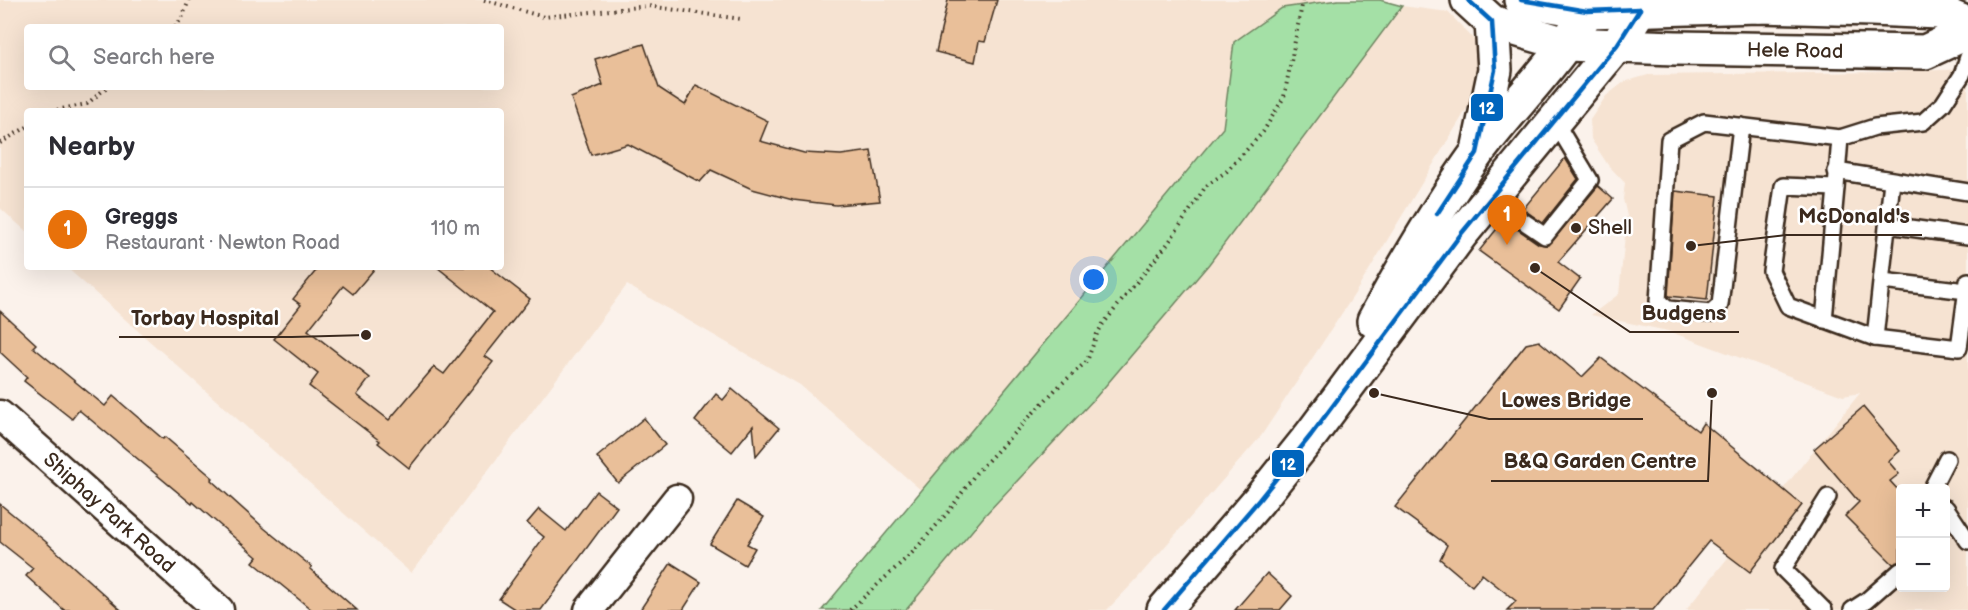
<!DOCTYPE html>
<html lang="en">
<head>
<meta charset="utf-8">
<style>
	body { margin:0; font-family:"Balsamiq Sans",sans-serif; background:#f7f7f7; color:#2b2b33 }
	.controls { position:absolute; right:18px; bottom:18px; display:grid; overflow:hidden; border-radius:6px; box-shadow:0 6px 24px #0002 }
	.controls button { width:54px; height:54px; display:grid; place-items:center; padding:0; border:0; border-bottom:2px solid #e1e1e2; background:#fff; color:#2b2b33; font:30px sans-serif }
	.you { position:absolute; left:1094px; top:280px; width:21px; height:21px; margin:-15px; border:4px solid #fff; border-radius:50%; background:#1a73e8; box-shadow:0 0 0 9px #1a73e833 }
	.badge { display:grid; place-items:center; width:39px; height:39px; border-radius:50%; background:#db2777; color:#fff; font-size:20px; font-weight:700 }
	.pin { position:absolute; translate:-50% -50px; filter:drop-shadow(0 2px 3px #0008) }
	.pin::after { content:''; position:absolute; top:32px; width:21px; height:18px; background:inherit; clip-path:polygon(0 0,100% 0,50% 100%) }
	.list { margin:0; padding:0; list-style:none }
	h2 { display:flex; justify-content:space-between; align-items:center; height:78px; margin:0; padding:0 24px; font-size:26px }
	h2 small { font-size:20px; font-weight:400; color:#7c7c81 }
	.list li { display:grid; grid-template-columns:39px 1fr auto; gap:18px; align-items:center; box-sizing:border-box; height:84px; padding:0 24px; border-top:2px solid #e1e1e2 }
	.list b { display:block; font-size:22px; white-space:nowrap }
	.list p { margin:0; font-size:20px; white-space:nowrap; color:#7c7c81 }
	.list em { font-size:20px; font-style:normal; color:#7c7c81 }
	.icon { flex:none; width:33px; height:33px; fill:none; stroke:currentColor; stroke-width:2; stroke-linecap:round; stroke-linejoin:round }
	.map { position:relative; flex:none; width:1968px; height:610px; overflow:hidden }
	.search { position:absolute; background:#fff; box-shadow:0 6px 24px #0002; left:24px; top:24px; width:480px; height:66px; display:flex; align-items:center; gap:15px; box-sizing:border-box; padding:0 21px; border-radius:6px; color:#7c7c81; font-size:22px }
	.panel { position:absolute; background:#fff; box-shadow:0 6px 24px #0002; left:24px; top:108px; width:480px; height:162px; border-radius:6px }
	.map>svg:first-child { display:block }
	.built { fill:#f6e3d2; fill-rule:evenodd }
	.green { fill:#a4e0a6; stroke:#708562; stroke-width:1.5 }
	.building { fill:#e9bf99; stroke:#3b2a1e; stroke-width:1.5 }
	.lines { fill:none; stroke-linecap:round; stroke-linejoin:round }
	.service-casing { stroke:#3b2a1e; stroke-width:20 }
	.minor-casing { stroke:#3b2a1e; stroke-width:33 }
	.tertiary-casing { stroke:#3b2a1e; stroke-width:38 }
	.secondary-casing { stroke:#3b2a1e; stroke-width:38 }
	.primary-casing { stroke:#3b2a1e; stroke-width:38 }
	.path { stroke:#3b2a1e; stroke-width:4; stroke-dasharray:1.5 4.5; stroke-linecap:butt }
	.service { stroke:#fff; stroke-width:15 }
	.minor { stroke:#fff; stroke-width:28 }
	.tertiary { stroke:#fff; stroke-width:33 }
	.secondary { stroke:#fff; stroke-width:33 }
	.primary { stroke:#fff; stroke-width:33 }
	.bus-1-casing { stroke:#fff; stroke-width:9 }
	.bus-1 { stroke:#0065bd; stroke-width:4.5 }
	.poi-dot { fill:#3b2a1e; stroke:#fff; stroke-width:2 }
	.labels { text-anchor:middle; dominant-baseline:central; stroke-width:5; stroke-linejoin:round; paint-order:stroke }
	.street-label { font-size:20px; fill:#3b2a1e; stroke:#fff }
	.poi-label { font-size:20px; fill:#3b2a1e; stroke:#fff; text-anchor:start }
	.leader { fill:none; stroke:#3b2a1e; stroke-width:2 }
	.callout-dot { fill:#3b2a1e; stroke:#fff; stroke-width:2 }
	.callout-label { font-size:21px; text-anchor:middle; font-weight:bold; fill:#3b2a1e; stroke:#fff; stroke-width:5; stroke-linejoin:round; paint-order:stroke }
	.line-badge { stroke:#fff; stroke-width:2 }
	.badge-label { font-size:16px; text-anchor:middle; font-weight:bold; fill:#fff }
</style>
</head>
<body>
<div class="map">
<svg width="1968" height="610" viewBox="0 0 1968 610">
	<rect width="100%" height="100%" fill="#fbf2eb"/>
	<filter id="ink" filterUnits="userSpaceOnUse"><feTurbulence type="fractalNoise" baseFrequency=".0167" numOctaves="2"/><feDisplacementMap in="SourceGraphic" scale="12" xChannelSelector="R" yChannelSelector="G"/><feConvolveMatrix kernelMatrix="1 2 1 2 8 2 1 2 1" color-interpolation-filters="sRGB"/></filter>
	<g filter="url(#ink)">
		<g class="built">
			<path d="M0 0H1338L1282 8 1234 42 1223 128 922 491 800 385 627 285 411 573 66 267H501V111H27V232L0 208ZM27 27H501V87H27Z"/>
			<polygon points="1402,6 1448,12 1481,47 1471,102 1354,295 1261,436 1135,581 1107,610 906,610 986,514 1096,397 1209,264"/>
			<path d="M1968 69V610H1686L1860 393 1843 396 1668 331 1591 315 1619 294 1627 216 1623 199 1625 183 1608 165 1591 139 1590 120 1606 96 1624 82 1648 75 1888 72ZM1900 488H1946V588H1900Z"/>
		</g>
		<polygon class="green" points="1338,0 1380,0 1402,6 1209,264 1096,397 986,514 906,610 822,610 1223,128 1234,42 1282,8"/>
		<g class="building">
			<polygon points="948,0 997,0 985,42 979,41 975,62 936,52"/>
			<polygon points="644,44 659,88 685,105 696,85 768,121 760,141 804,153 841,155 871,151 880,201 836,205 793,200 752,189 711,170 700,182 628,144 591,155 571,98 603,85 595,59"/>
			<polygon points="1565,158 1578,179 1543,223 1523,209"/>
			<polygon points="1598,186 1613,199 1558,262 1580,279 1559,309 1479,251 1504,220 1539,244 1549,245"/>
			<polygon points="1675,191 1718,196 1707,300 1668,296"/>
			<polygon points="319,267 376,267 353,294 343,286 308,330 370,378 357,395 389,420 434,367 444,374 493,312 437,267 489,267 530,299 485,356 493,362 409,468 378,443 380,441 309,386 318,374 274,339 301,305 293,299"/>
			<polygon points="0,311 36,344 33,347 105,406 113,396 163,439 165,437 213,478 211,480 264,528 312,567 310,569 357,610 312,610 253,562 257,557 193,502 192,504 79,410 72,419 24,381 27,377 0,352"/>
			<polygon points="1539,341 1582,377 1601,358 1698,431 1703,423 1802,505 1750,572 1709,541 1653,610 1507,610 1516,601 1482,574 1472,586 1440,559 1447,545 1395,507 1526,344"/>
			<polygon points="732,389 779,428 756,456 753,426 732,452 695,421 716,394 723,400"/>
			<polygon points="1863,407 1900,451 1888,461 1899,474 1890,481 1900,492 1900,562 1893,564 1845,516 1859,502 1814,449"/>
			<polygon points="644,418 665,445 618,483 597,457"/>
			<polygon points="596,491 617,507 541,610 516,610 499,599 544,537 527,523 539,509 566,531"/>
			<polygon points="737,501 764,517 747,544 755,548 745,565 710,544"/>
			<polygon points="0,504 45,541 121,610 64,610 26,576 33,568 0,542"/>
			<polygon points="671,563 701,582 683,610 640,610"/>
			<polygon points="1267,573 1292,596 1280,610 1235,610"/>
		</g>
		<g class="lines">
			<defs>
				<g id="service">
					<polyline points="1741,126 1720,305 1711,313 1668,309 1658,301 1669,140 1704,122 1840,138 1875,127 1923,122 1943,104 1962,75 1968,57"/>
					<polyline points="1840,138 1836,188 1783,186 1771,271 1788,306 1875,338 1959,348 1968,281"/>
					<polyline points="1836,171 1968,192"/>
					<polyline points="1483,214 1504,208 1545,236 1590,180 1554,120"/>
					<polyline points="1888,225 1968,236"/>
					<polyline points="1882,281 1967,291"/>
					<polyline points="1824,320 1836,188"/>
					<polyline points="1875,338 1892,181"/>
					<polyline points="1932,488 1947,459"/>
					<polyline points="1946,508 1968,541"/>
					<polyline points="1824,610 1783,569 1828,497"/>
					<polyline points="1852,610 1866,601 1900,571"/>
				</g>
				<g id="minor">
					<polyline points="0,415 219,610"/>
					<polyline points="589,610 677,499"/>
				</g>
				<g id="tertiary">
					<polyline points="1468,0 1492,22 1566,44"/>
					<polyline points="1521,0 1587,11"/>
				</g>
				<g id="secondary">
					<polyline points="1587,11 1759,6 1871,9 1939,12 1968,24"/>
					<polyline points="1566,44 1675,48 1925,52 1968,32"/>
				</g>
				<g id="primary">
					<polyline points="1754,0 1759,6"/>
					<polyline points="1479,146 1495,70 1492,22"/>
					<path d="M1374 321C1405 264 1439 206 1477 153 1515 102 1564 57 1593 0"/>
					<polyline points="1164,610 1259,500 1311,435 1461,234 1617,45 1640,9 1643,0"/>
				</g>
			</defs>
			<use href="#service" class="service-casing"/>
			<use href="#minor" class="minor-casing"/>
			<use href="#tertiary" class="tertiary-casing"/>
			<use href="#secondary" class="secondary-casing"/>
			<use href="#primary" class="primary-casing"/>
			<g class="path">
				<polyline points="484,0 544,17 648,6 741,19"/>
				<polyline points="175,27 182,18 189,0"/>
				<polyline points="51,111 87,104 107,87"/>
				<polyline points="0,143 27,127"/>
				<polyline points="850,610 913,552 949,511 976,473 1056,389 1087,361 1097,334 1103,324 1169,242 1206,186 1227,171 1263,132 1284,97 1303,0"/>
			</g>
			<use href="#service" class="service"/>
			<use href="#minor" class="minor"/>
			<use href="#tertiary" class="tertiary"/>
			<use href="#secondary" class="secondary"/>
			<use href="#primary" class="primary"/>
			<defs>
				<g id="bus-1">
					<polyline points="1521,0 1587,11 1640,9"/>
					<polyline points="1437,214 1477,153 1495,70 1492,22 1468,0"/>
					<polyline points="1164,610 1259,500 1311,435 1461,234 1617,45 1640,9"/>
				</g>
			</defs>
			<use href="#bus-1" class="bus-1-casing"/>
			<use href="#bus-1" class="bus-1"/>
		</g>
	</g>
	<circle class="poi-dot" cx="1576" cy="228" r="6"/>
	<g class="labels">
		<g class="street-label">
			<text transform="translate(1795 51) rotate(1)">Hele Road</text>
			<text transform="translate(109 513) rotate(42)">Shiphay Park Road</text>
		</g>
		<g class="poi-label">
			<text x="1588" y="228">Shell</text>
		</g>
	</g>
	<path class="leader" d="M1691 246L1786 235H1922M1535 268L1630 332H1739M366 335L292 337H119M1374 393L1489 419H1643M1712 393L1708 481H1491"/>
	<g class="callout-dot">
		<circle cx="1691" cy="246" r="6"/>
		<circle cx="1535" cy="268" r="6"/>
		<circle cx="366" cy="335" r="6"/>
		<circle cx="1374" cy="393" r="6"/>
		<circle cx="1712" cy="393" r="6"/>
	</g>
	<g class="callout-label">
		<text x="1854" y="223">McDonald's</text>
		<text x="1684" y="320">Budgens</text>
		<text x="205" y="325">Torbay Hospital</text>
		<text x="1566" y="407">Lowes Bridge</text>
		<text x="1600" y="468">B&amp;Q Garden Centre</text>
	</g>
	<g class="line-badge">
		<rect x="1470" y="93" width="34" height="29" rx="6" fill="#0065bd"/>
		<rect x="1271" y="449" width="34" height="29" rx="6" fill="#0065bd"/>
	</g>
	<g class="badge-label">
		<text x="1487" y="114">12</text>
		<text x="1288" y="470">12</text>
	</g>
</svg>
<div class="controls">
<button>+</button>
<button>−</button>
</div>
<div class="you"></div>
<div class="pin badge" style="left:1507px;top:245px;background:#e8710a">1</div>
<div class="search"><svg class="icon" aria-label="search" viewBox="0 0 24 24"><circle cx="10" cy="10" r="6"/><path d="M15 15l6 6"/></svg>Search here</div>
<section class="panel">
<h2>Nearby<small></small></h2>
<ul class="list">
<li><span class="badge" style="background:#e8710a">1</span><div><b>Greggs</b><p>Restaurant · Newton Road</p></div><em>110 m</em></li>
</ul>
</section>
</div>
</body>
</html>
